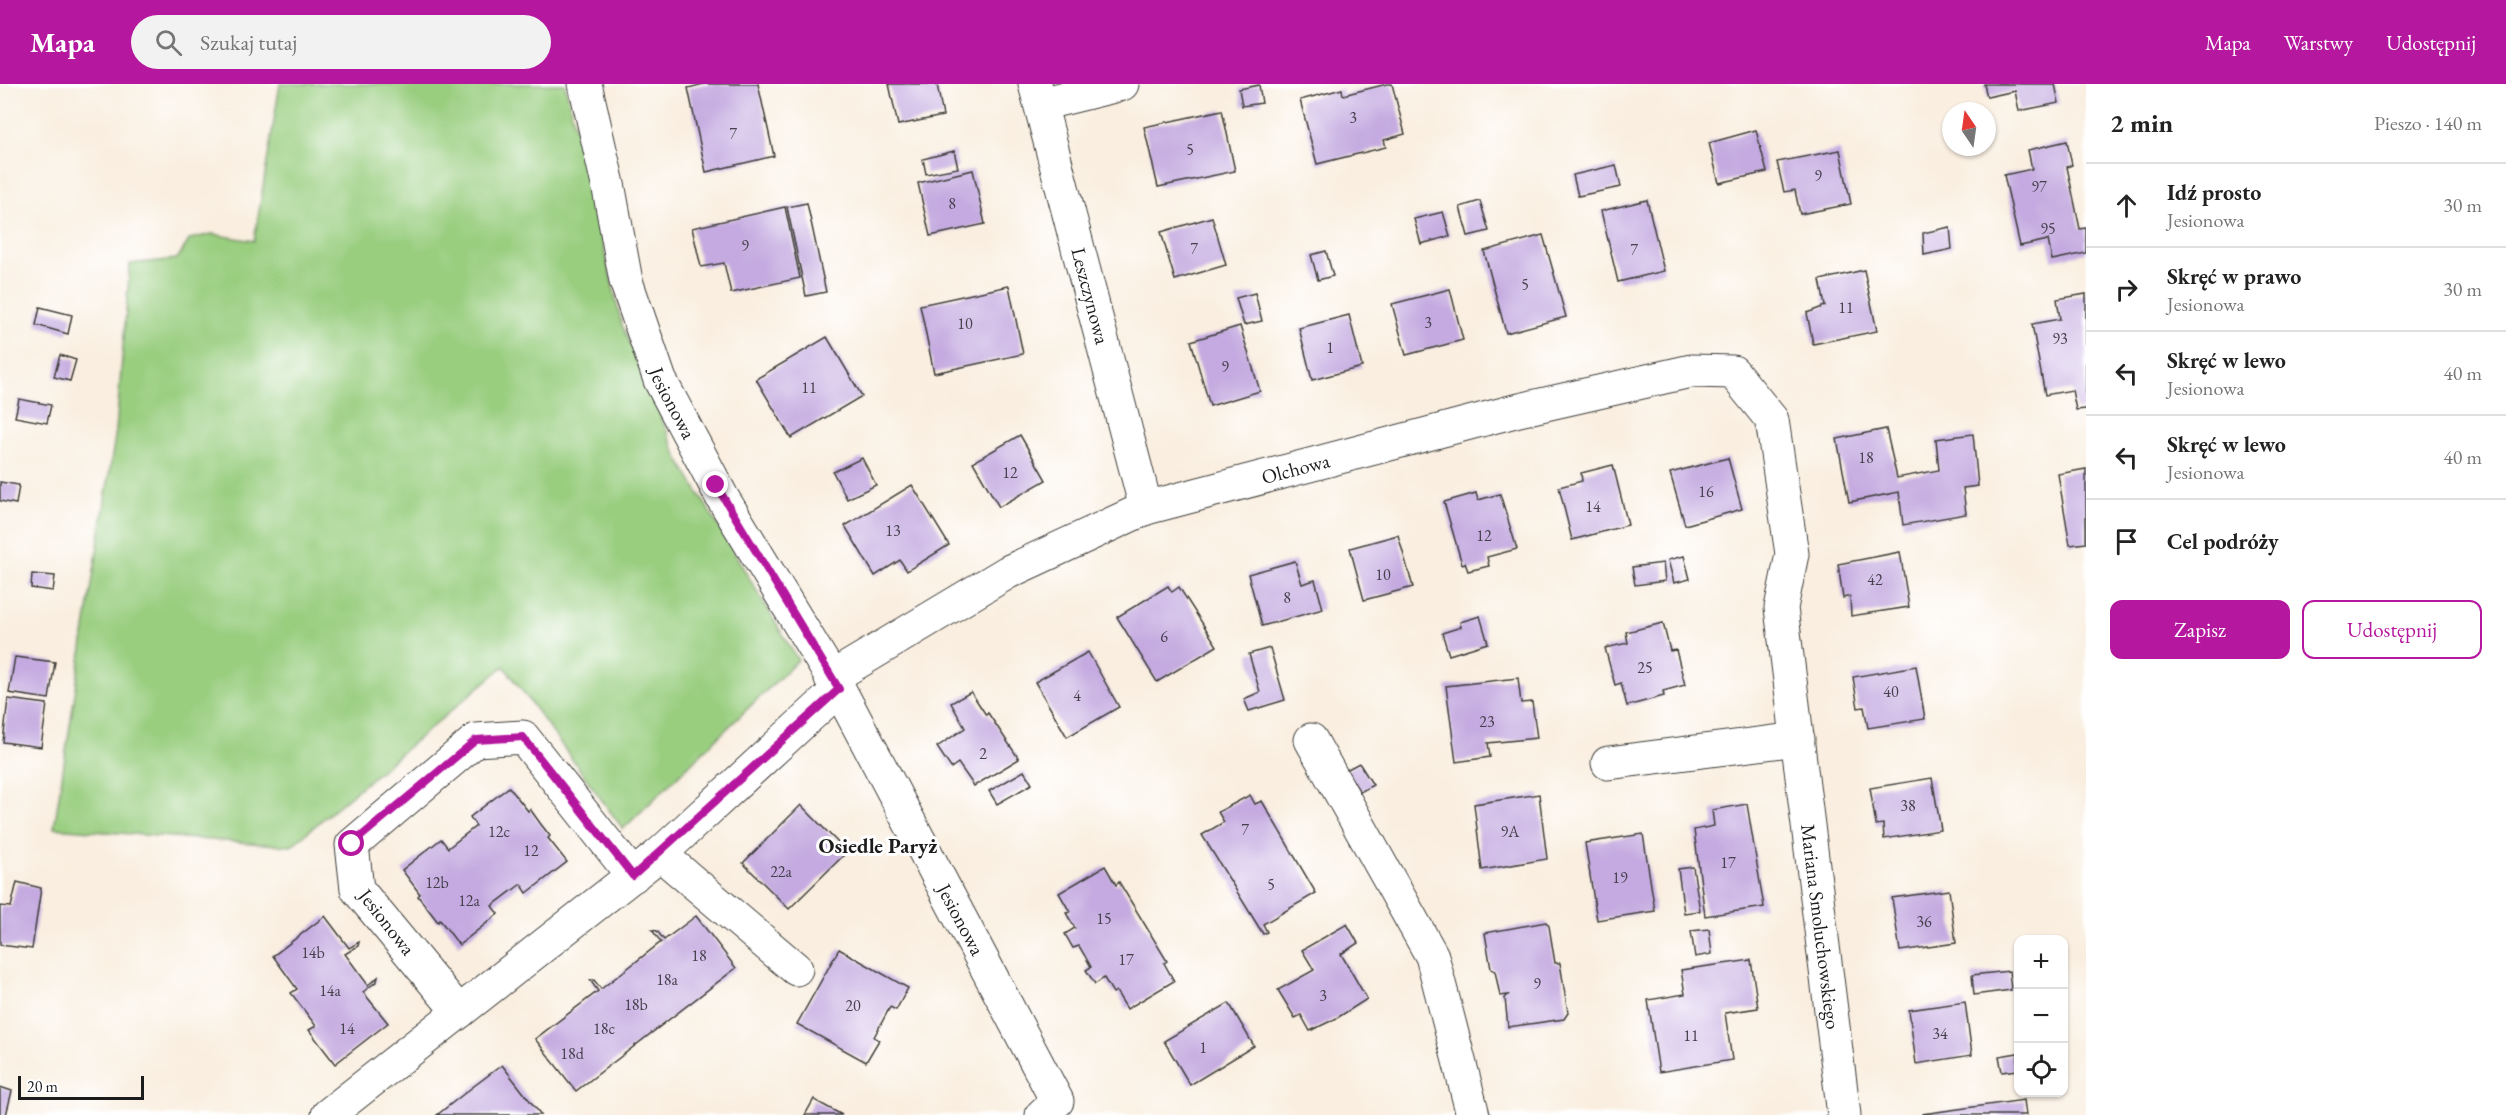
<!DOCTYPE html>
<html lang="pl">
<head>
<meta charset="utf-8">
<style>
	body { margin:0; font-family:"EB Garamond",serif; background:#f2f2f2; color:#222 }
	.controls { position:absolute; right:18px; bottom:18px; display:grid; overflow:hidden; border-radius:12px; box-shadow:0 2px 4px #0004 }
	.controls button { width:54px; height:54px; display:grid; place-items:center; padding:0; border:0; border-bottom:2px solid #e0e0e0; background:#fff; color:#222; font:30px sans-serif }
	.compass { position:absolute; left:1942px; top:18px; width:54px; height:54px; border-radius:50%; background:#fff; box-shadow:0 2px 4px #0004; rotate:347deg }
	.scale { position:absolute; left:18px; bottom:15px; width:126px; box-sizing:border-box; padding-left:6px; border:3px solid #1c1c1c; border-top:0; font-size:16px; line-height:21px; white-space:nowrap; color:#1c1c1c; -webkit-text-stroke:4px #fff; paint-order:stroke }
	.stop { position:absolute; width:18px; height:18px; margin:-14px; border:4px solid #b5179e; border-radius:50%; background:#fff }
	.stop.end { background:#b5179e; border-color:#fff; box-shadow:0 2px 6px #0008 }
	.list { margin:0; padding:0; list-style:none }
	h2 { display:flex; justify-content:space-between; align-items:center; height:78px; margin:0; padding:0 24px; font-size:26px }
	h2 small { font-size:20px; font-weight:400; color:#767676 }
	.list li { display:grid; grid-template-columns:39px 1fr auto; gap:18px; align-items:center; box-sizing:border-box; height:84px; padding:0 24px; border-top:2px solid #e0e0e0 }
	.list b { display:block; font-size:22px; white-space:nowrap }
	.list p { margin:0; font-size:20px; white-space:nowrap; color:#767676 }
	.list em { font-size:20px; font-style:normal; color:#767676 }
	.actions { display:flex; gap:12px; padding:18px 24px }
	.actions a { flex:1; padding:14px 0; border:2px solid #b5179e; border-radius:12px; text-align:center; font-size:21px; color:#b5179e }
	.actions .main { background:#b5179e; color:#fff }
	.icon { flex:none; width:33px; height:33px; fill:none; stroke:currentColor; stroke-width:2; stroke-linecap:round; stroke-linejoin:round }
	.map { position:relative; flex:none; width:2086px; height:1031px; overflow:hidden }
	header { display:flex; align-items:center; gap:36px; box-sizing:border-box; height:84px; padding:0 30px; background:#b5179e; color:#fff }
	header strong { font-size:28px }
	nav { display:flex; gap:33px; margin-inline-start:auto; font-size:21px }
	.search { width:420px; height:54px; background:#f2f2f2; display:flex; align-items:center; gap:15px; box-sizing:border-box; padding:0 21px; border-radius:33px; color:#767676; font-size:22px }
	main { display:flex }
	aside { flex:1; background:#fff }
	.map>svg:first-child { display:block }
	.green { fill:#99ce7f; stroke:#5a754e; stroke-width:1.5 }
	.building { fill:#c4aae0 }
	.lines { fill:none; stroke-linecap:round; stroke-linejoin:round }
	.minor-casing { stroke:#3d3c39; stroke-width:35 }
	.minor { stroke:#fff; stroke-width:33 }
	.route { stroke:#b5179e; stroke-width:8 }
	.labels { text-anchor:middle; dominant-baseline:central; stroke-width:6; stroke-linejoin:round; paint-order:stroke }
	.number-label { font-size:16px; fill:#46404d }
	.street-label { font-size:20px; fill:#1c1c1c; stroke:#fff }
	.neighbourhood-label { font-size:21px; font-weight:bold; fill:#1c1c1c; stroke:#fff }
</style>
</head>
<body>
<header>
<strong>Mapa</strong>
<div class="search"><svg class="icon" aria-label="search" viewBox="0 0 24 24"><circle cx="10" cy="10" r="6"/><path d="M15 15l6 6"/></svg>Szukaj tutaj</div>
<nav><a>Mapa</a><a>Warstwy</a><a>Udostępnij</a></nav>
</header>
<main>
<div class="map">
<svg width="2086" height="1031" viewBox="0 0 2086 1031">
	<rect width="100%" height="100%" fill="#fff"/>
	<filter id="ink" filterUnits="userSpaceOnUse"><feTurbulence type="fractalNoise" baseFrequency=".0167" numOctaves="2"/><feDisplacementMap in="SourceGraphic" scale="12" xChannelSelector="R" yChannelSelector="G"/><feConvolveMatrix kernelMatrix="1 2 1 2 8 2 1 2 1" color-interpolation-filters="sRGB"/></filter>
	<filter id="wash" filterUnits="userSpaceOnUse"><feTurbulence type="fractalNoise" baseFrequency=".008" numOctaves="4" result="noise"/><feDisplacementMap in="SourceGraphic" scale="24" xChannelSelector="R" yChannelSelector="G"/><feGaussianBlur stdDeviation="1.35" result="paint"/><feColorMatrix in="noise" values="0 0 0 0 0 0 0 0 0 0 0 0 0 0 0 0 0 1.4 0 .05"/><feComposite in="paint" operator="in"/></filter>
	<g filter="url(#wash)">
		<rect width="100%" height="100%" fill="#f9eedf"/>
		<polygon class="green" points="280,0 565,0 622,241 679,376 798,576 623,745 504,582 291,762 54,744 116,346 130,180 177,175 190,155 212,150 254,157"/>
		<g id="blocks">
			<g class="building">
				<polygon points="704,0 758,0 774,72 706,88 688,4"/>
				<polygon points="889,0 937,0 943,32 898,41"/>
				<polygon points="1387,0 1392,0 1405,50 1384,56 1386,63 1317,80 1300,16 1342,5 1343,11"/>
				<polygon points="1984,0 2055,0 2059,19 2019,27 2015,7 1987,13"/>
				<polygon points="1259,1 1262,19 1242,22 1239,5"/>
				<polygon points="1222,26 1235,87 1158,103 1144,43"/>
				<polygon points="1756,46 1767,88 1719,99 1709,59"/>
				<polygon points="2067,57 2072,81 2067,83 2080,145 2086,144 2086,169 2052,176 2048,156 2020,162 2004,91 2032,85 2028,66"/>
				<polygon points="1840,66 1851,120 1800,130 1795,106 1784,108 1777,78"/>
				<polygon points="954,67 958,84 926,90 923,75"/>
				<polygon points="1616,81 1621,103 1578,112 1573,91"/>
				<polygon points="973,86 985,140 930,152 918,99"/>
				<polygon points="1647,116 1664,187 1618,198 1601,127"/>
				<polygon points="1480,117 1489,147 1468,152 1460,123"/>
				<polygon points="807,119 826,208 806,212 787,123"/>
				<polygon points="785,123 800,194 731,209 724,179 701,183 692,144"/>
				<polygon points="1443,128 1450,152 1421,160 1414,135"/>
				<polygon points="1212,133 1226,181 1175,196 1161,148"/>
				<polygon points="1950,143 1952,165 1924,171 1923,149"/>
				<polygon points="1543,151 1566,233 1506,249 1484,167"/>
				<polygon points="1326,167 1333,192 1318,196 1311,171"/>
				<polygon points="1864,186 1877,247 1813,260 1807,229 1825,222 1820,196"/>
				<polygon points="1009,202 1023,270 934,289 920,221"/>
				<polygon points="1450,205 1463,256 1406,271 1392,220"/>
				<polygon points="1255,209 1262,237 1244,241 1236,214"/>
				<polygon points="2086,210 2086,325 2076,326 2072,306 2045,311 2032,240 2060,235 2057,215"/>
				<polygon points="40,223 72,231 68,250 36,241"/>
				<polygon points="1349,231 1362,283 1312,296 1299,244"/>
				<polygon points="1240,242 1260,307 1210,322 1191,257"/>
				<polygon points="827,253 862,312 791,354 756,295"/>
				<polygon points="60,271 76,276 70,297 54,293"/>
				<polygon points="19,315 51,321 47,339 15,333"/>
				<polygon points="1886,345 1897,394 1939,386 1936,355 1973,350 1978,402 1963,404 1966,430 1903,441 1899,408 1849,418 1837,355"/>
				<polygon points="1020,351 1046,396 999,423 973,378"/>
				<polygon points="862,374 876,401 847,415 833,388"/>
				<polygon points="1728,374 1742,425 1685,441 1670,389"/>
				<polygon points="1613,381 1628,441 1572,456 1559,403 1582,397 1581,389"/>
				<polygon points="2086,385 2086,459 2070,461 2058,390"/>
				<polygon points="0,398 19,401 16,420 0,417"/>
				<polygon points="912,401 949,461 907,487 900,476 875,492 845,442"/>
				<polygon points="1476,409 1478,416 1500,410 1517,465 1487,473 1489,482 1468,487 1465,479 1462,480 1444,418"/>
				<polygon points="1398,451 1413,503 1364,516 1350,464"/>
				<polygon points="1900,468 1909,523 1851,532 1850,512 1843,514 1838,480"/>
				<polygon points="1684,472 1690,495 1674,499 1668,476"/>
				<polygon points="1295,477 1302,500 1315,496 1323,525 1262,542 1248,490"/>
				<polygon points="1663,479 1665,497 1635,501 1632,483"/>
				<polygon points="32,490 55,492 53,507 31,504"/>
				<polygon points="1168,502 1172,508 1179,503 1217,562 1157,598 1117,533"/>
				<polygon points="1480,532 1488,559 1449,571 1442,549 1461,543 1460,538"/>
				<polygon points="1663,539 1670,567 1676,566 1685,601 1663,607 1664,612 1627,622 1621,599 1615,601 1605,564 1628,559 1626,548"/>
				<polygon points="1270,564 1285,616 1249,627 1244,615 1260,608 1249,570"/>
				<polygon points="1088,568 1119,623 1067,653 1035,598"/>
				<polygon points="15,573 55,578 49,615 9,609"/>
				<polygon points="1916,582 1925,635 1868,644 1864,623 1858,624 1853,593"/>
				<polygon points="1518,594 1521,619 1532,618 1537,654 1488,659 1490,673 1456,678 1446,602"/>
				<polygon points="971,608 986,631 988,629 1019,675 974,702 958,679 951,684 937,663 965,644 951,619"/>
				<polygon points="8,615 47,620 41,663 3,658"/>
				<polygon points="1359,679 1373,701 1360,708 1346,686"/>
				<polygon points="1024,687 1032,700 997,720 989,707"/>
				<polygon points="1932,694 1941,746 1884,755 1883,740 1876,741 1870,704"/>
				<polygon points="509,703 528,727 530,725 540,739 550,752 548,754 567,778 527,809 521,800 492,822 498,830 459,861 440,836 438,838 418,812 420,810 402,786 441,755 448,764 476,742 470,733"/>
				<polygon points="1539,710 1547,775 1482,786 1474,720"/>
				<polygon points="1250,711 1255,720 1262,717 1316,809 1263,840 1267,848 1263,850 1202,751 1224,738 1218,728"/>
				<polygon points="1747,720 1764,823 1705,832 1694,746 1714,742 1712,726"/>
				<polygon points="801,721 847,768 789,825 743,779"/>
				<polygon points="1643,750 1655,827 1597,836 1585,759"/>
				<polygon points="1105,782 1116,801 1119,798 1167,877 1164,879 1174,897 1127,925 1116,907 1113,909 1104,894 1095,900 1086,886 1091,883 1085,872 1079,862 1073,864 1065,850 1075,844 1066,829 1070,828 1059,809"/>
				<polygon points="1693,783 1700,827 1684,829 1678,785"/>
				<polygon points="17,798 41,804 32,865 0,861 0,822 11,823"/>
				<polygon points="1949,806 1956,859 1900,867 1892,814"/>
				<polygon points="325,832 349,864 359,858 358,862 345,870 368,901 378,893 377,897 363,908 388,939 335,980 309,946 316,942 291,909 297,905 273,872"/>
				<polygon points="696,832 736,884 576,1007 535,955 598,907 590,896 594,896 601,905 661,858 652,846 657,847 664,856"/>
				<polygon points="1546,838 1549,842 1555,879 1560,879 1568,929 1564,935 1508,943 1505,914 1508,911 1500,912 1495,887 1491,885 1485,849"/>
				<polygon points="1347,840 1358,859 1341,870 1367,915 1337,934 1310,947 1301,931 1295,934 1278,906 1314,886 1302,866"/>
				<polygon points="1709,845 1712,870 1695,873 1691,847"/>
				<polygon points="839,865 908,904 896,926 890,923 874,953 879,956 866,978 797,940"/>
				<polygon points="1751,876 1758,924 1725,929 1732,976 1659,988 1648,916 1685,910 1681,886"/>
				<polygon points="2009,887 2011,906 1974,911 1972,891"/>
				<polygon points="1965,918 1972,971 1916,980 1909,926"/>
				<polygon points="1229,919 1254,962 1190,1001 1164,957"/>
				<polygon points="2018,969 2018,986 2002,988 1999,972"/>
				<polygon points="502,981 541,1031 437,1031 470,1005"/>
				<polygon points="0,1003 12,1007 6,1031 0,1031"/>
				<polygon points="814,1015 816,1017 842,1031 805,1031"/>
				<polygon points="2024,1016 2026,1031 1922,1031 1922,1030"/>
			</g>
		</g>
	</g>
	<g filter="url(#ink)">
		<use href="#blocks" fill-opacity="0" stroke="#3d3c39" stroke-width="1.5"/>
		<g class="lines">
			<defs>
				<g id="minor">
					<path id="s1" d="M585 0 609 105 626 197 660 296 722 413 839 605 1057 1017 1042 1031"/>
					<path id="s2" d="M1035 0 1146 424"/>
					<polyline points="1041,20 1122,0"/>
					<path id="s3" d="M831 594 1008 488 1146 424 1515 327 1691 287 1733 288 1772 336 1792 470 1781 524 1844 1031"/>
					<polyline points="1311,656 1432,872 1473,1031"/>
					<polyline points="1608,679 1798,655"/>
					<polyline points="660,770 796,885"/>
					<polyline points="459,928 357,805 352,761 476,656 523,653 633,792"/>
					<polyline points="328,1031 660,770 839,605"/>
				</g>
			</defs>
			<use href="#minor" class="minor-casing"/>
			<use href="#minor" class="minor"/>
		</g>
	</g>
	<g class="lines" filter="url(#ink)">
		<polyline class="route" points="352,760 476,656 523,653 633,792 839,605 716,401"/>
	</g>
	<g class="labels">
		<g class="number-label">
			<text x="1353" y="33">3</text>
			<text x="733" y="49">7</text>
			<text x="1190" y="65">5</text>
			<text x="1818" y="91">9</text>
			<text x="2039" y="102">97</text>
			<text x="952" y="119">8</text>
			<text x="2048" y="144">95</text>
			<text x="745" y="161">9</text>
			<text x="1194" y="164">7</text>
			<text x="1634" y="165">7</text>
			<text x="1525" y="200">5</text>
			<text x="1846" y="223">11</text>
			<text x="1428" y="238">3</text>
			<text x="965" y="239">10</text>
			<text x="2060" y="254">93</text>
			<text x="1330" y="263">1</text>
			<text x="1225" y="282">9</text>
			<text x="809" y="303">11</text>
			<text x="1866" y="373">18</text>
			<text x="1010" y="388">12</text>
			<text x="1706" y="407">16</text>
			<text x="1593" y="422">14</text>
			<text x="893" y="446">13</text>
			<text x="1484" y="451">12</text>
			<text x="1383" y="490">10</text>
			<text x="1875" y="495">42</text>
			<text x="1287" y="513">8</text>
			<text x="1164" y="552">6</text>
			<text x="1645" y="583">25</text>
			<text x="1891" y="607">40</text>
			<text x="1077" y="611">4</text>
			<text x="1487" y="637">23</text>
			<text x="983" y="669">2</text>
			<text x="1908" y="721">38</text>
			<text x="1245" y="745">7</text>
			<text x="499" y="747">12c</text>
			<text x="1510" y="747">9A</text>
			<text x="531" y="766">12</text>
			<text x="1728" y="778">17</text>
			<text x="781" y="787">22a</text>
			<text x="1620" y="793">19</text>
			<text x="437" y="798">12b</text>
			<text x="1271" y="800">5</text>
			<text x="469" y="816">12a</text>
			<text x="1104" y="834">15</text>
			<text x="1924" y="837">36</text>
			<text x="313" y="868">14b</text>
			<text x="699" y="871">18</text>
			<text x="1126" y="875">17</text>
			<text x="667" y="895">18a</text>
			<text x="1537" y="899">9</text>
			<text x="330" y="906">14a</text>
			<text x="1323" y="911">3</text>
			<text x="636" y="920">18b</text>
			<text x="853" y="921">20</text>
			<text x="347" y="944">14</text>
			<text x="604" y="944">18c</text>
			<text x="1940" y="949">34</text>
			<text x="1691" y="951">11</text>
			<text x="1203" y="963">1</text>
			<text x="572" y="969">18d</text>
		</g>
		<g class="street-label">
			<text stroke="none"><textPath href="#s2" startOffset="219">Leszczynowa</textPath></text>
			<text stroke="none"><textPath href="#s1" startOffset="332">Jesionowa</textPath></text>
			<text stroke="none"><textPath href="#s3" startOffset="513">Olchowa</textPath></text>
			<text stroke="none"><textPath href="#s1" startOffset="924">Jesionowa</textPath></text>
			<text transform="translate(387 838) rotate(52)">Jesionowa</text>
			<text stroke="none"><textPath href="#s3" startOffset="1536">Mariana Smoluchowskiego</textPath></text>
		</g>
		<g class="neighbourhood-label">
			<text x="878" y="761">Osiedle Paryż</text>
		</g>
	</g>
</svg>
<div class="controls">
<button>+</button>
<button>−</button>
<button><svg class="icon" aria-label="locate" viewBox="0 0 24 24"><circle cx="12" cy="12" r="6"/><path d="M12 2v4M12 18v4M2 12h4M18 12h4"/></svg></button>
</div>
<svg class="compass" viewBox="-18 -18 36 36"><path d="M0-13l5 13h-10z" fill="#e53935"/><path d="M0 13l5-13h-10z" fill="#767676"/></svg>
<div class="scale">20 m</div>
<div class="stop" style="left:352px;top:760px"></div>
<div class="stop end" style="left:716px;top:401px"></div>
</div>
<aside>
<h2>2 min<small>Pieszo · 140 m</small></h2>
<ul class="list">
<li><svg class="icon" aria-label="ahead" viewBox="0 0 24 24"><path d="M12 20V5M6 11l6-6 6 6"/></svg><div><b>Idź prosto</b><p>Jesionowa</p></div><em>30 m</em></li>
<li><svg class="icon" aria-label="right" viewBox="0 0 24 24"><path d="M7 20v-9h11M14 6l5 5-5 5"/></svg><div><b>Skręć w prawo</b><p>Jesionowa</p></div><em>30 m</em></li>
<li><svg class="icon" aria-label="left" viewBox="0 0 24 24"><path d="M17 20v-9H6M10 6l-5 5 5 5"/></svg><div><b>Skręć w lewo</b><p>Jesionowa</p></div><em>40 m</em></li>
<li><svg class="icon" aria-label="left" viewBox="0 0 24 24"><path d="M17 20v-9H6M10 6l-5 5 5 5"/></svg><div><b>Skręć w lewo</b><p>Jesionowa</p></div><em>40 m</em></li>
<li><svg class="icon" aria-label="arrive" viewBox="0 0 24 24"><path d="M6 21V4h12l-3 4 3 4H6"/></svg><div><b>Cel podróży</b></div></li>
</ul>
<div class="actions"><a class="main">Zapisz</a><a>Udostępnij</a></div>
</aside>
</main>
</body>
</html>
